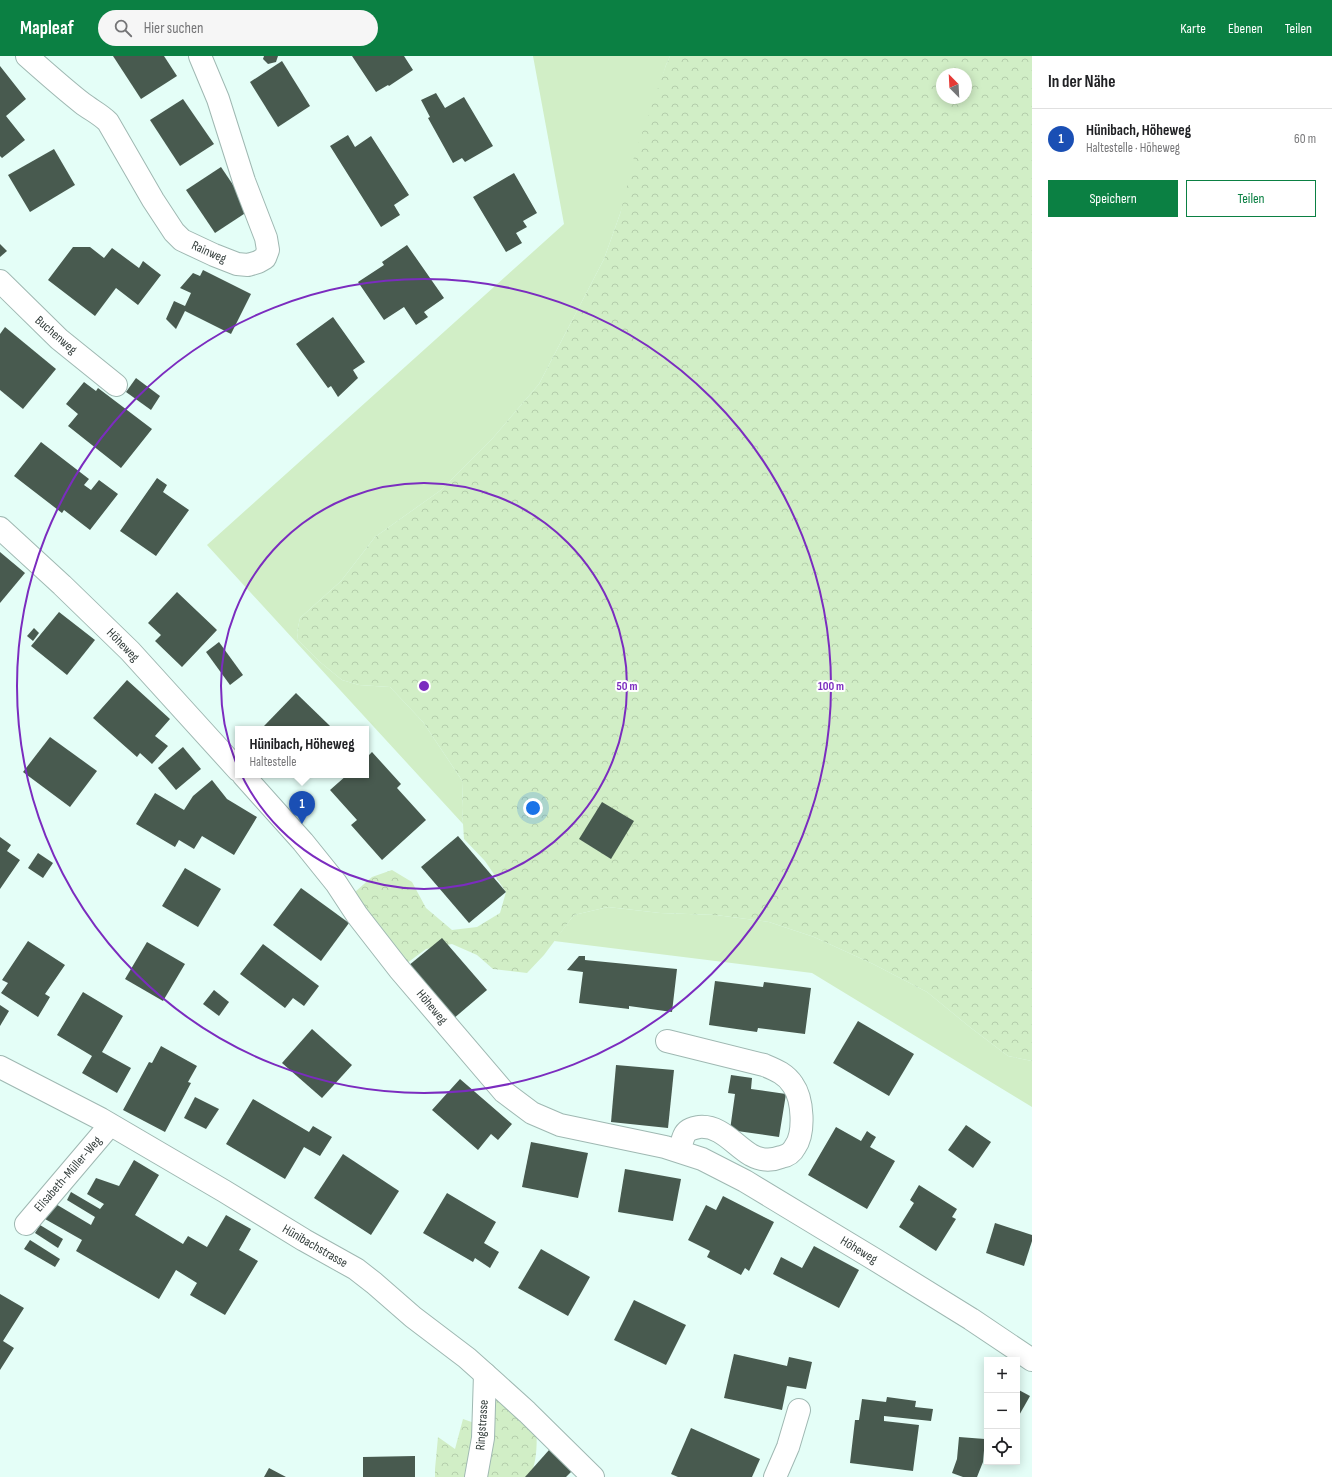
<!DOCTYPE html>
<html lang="de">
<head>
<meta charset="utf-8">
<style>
	body { margin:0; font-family:"Sofia Sans Condensed",sans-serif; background:#f6f6f6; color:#202124 }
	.controls { position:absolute; right:12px; bottom:12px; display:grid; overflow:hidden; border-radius:0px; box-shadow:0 2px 10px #0003 }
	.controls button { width:36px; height:36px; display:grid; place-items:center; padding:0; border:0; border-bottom:1px solid #e0e0e0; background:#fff; color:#202124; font:20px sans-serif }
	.compass { position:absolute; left:936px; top:12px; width:36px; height:36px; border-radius:50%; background:#fff; box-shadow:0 2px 10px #0003; rotate:336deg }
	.you { position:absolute; left:533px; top:752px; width:14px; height:14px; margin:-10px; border:3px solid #fff; border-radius:50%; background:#1a73e8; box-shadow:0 0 0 6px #1a73e833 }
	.badge { display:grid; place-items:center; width:26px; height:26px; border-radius:50%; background:#0b8043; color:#fff; font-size:13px; font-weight:700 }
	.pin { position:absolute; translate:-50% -33px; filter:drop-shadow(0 1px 2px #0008) }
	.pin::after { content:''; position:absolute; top:21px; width:14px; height:12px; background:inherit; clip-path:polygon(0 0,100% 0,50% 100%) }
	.popup { position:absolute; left:235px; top:670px; width:134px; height:52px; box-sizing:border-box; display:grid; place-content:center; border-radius:0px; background:#fff; filter:drop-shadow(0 1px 3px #0005); font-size:13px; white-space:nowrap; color:#757577 }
	.popup b { font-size:15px; color:#202124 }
	.popup::after { content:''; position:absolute; left:50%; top:100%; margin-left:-8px; border:8px solid transparent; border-top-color:#fff }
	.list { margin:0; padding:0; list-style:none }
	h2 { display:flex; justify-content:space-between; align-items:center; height:52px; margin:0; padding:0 16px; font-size:17px }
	h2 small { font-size:13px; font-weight:400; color:#757577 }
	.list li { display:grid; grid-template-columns:26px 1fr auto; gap:12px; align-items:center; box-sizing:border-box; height:60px; padding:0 16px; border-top:1px solid #e0e0e0 }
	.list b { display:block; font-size:15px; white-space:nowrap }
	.list p { margin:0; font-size:13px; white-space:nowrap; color:#757577 }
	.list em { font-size:13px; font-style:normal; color:#757577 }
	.actions { display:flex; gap:8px; padding:12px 16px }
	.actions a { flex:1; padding:9px 0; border:1px solid #0b8043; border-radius:0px; text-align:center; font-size:14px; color:#0b8043 }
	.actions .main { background:#0b8043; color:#fff }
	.icon { flex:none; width:22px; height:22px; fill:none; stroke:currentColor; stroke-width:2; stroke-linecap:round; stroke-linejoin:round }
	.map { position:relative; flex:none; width:1032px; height:1421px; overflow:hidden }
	header { display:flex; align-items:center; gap:24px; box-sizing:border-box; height:56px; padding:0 20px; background:#0b8043; color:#fff }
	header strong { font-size:19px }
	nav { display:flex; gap:22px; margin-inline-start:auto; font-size:14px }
	.search { width:280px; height:36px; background:#f6f6f6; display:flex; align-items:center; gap:10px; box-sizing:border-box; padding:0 14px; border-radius:22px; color:#757577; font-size:15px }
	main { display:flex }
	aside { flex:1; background:#fff }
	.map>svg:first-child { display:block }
	.grass { fill:#d1eec6 }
	.forest { fill:url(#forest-crowns); fill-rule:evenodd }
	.building { fill:#485a4f }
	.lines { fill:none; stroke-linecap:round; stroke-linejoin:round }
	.minor-casing { stroke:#9fb8b2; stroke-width:24 }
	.minor { stroke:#fff; stroke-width:22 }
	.ring { fill:none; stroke:#7b2cbf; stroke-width:2 }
	.labels { text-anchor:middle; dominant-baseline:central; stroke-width:4; stroke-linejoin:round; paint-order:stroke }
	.street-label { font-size:13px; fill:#343e3c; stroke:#fff }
	.centre { fill:#7b2cbf; stroke:#fff; stroke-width:2 }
	.ring-label { font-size:12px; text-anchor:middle; font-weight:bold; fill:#7b2cbf; stroke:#fff; stroke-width:4; stroke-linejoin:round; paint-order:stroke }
</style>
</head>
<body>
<header>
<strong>Mapleaf</strong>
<div class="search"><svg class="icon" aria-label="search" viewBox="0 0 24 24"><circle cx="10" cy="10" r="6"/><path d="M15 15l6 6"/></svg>Hier suchen</div>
<nav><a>Karte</a><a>Ebenen</a><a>Teilen</a></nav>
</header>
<main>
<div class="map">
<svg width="1032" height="1421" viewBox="0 0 1032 1421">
	<defs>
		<pattern id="forest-crowns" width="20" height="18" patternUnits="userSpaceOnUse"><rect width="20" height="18" fill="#d1eec6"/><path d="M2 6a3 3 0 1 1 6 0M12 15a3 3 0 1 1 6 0" fill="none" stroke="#b4cdab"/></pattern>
	</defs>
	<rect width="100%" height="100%" fill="#e4fef7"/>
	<g class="grass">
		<polygon points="533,0 670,0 666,9 620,158 604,203 539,328 492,383 441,434 375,481 341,525 300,562 297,576 298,584 320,606 342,624 359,629 390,631 423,666 463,726 462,752 463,768 207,489 564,168"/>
		<polygon points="608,851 660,857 716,859 769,866 814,881 873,908 927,936 971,972 1008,1000 1032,1005 1032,1051 812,917 554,885 574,859"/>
	</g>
	<g class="forest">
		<path d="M670 0H1032V1005L1008 1000 971 972 927 936 873 908 814 881 769 866 716 859 660 857 608 851 574 859 544 899 527 917 493 913 477 899 452 888 426 893 399 913 347 843 372 821 392 814 412 826 426 852 452 874 477 871 500 857 506 836 485 805 464 783 462 752 463 726 423 666 390 631 359 629 342 624 320 606 298 584 297 576 300 562 341 525 375 481 441 434 492 383 539 328 604 203 620 158 635 97 666 9ZM942 18H966V42H942Z"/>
		<path d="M485 1318 536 1365C537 1384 538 1403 530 1421H435V1413L438 1381 455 1393 463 1363 483 1370Z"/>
	</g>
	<g class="building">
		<polygon points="113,0 164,0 177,20 141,43"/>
		<polygon points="264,0 278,0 276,6 268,8 263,3"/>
		<polygon points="352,0 404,0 413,14 389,30 388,29 376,36"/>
		<polygon points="282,5 310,50 278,71 250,26"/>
		<polygon points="0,10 26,43 6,60 25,84 2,102 0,100"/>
		<polygon points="436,37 445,52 464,41 493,90 465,106 462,102 453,107 428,62 430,61 421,44"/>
		<polygon points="183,43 214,88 180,110 150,64"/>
		<polygon points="348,79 355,91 371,80 409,139 394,149 400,159 381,171 330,90"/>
		<polygon points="54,93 75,129 30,156 8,119"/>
		<polygon points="221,111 250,154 215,177 186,134"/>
		<polygon points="514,117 537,157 523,165 527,171 516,177 522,187 506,196 473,141"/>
		<polygon points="0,188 7,195 0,201"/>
		<polygon points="407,189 444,242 424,256 428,261 416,269 404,251 384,264 358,226 384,209 382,206"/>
		<polygon points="73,191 90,191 104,202 112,192 139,212 143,205 161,219 138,249 116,232 95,260 48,224"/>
		<polygon points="203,214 251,238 231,278 185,255 176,273 166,263 174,245 185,250 191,237 180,232 193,217 200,220"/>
		<polygon points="333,261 365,306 353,314 358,322 338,341 331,330 328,332 296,288"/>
		<polygon points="5,271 56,313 23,353 0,334 0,278"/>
		<polygon points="136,322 160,340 151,354 126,336"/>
		<polygon points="84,326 96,335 98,332 152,373 121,412 68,370 78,358 66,348"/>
		<polygon points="41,386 89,423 84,429 91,434 99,424 118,438 90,474 64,454 62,457 14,420"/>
		<polygon points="157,422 167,429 163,436 189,454 156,500 120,475"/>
		<polygon points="0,496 25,517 0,547"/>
		<polygon points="177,536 217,574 182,611 155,585 161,579 148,567"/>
		<polygon points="59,556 95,584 67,619 31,590"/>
		<polygon points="34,572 39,577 33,585 27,580"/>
		<polygon points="219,586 243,619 230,629 206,596"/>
		<polygon points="127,624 170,663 155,680 168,690 152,708 140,697 137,701 93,662"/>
		<polygon points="296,637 330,670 327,673 267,673 264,670"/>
		<polygon points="50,681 97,715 70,751 23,716"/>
		<polygon points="183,691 201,713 176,734 158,712"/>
		<polygon points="372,696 401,728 397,732 426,764 382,804 351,769 357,764 330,734 347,719 366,719 366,702"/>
		<polygon points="212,724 227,743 257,761 234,799 202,780 194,793 179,784 175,791 136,768 155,737 184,754 193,740"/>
		<polygon points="602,746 634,765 611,803 579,783"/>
		<polygon points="458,780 506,836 469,867 421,811"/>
		<polygon points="0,781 11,789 7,795 20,804 0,833"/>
		<polygon points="38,797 53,807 43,822 28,812"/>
		<polygon points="185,812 221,833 198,871 162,850"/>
		<polygon points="301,832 349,867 321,905 273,869"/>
		<polygon points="442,882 487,934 453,963 408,910"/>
		<polygon points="28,885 65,909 45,938 50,941 38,961 1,937 8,927 2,924"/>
		<polygon points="147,886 185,908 163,945 125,923"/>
		<polygon points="263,888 319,930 304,950 293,942 285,952 240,918"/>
		<polygon points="579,900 585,900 585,904 677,913 672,956 629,950 629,953 579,947 583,916 567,914"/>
		<polygon points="715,925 763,931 764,926 811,932 805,978 758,972 757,976 709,969"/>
		<polygon points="214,934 229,946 219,960 203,948"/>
		<polygon points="83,936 123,960 102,996 131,1012 117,1037 82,1017 92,1000 57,979"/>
		<polygon points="0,949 9,955 0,970"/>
		<polygon points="858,965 914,998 889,1040 833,1007"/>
		<polygon points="312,973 352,1009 322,1042 282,1007"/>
		<polygon points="161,990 197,1010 188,1026 191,1027 165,1076 123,1054 149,1006 152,1007"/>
		<polygon points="616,1009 674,1014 668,1072 611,1066"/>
		<polygon points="731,1019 752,1022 751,1033 786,1038 779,1081 730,1074 735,1038 728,1037"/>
		<polygon points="460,1023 512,1068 498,1084 491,1078 478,1094 432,1054"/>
		<polygon points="195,1041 219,1053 206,1073 184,1062"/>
		<polygon points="253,1043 309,1076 313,1070 332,1081 320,1100 304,1091 285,1123 226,1088"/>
		<polygon points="966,1069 991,1086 973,1112 948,1094"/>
		<polygon points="836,1071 861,1085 867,1075 871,1078 876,1081 870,1091 895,1105 867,1153 808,1119"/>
		<polygon points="531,1086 588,1097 578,1142 522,1131"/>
		<polygon points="343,1098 399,1135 371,1179 314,1142"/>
		<polygon points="134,1104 159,1119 135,1159 183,1188 188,1180 207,1191 226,1159 251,1173 239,1194 258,1205 225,1259 190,1239 197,1227 176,1214 159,1243 76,1195 82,1184 45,1163 54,1147 91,1169 95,1161 67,1144 71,1136 100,1153 104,1148 87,1138 96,1122 119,1130"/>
		<polygon points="625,1113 681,1123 673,1165 618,1156"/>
		<polygon points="919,1129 957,1153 952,1161 956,1163 936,1195 899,1171 914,1147 910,1144"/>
		<polygon points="447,1137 496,1166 484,1187 499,1196 490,1212 475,1202 473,1206 423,1177"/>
		<polygon points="723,1140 774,1166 749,1215 745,1212 741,1219 707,1201 710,1195 688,1184 706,1149 716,1154"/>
		<polygon points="995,1167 1032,1179 1032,1185 1024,1210 986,1197"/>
		<polygon points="40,1169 63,1183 58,1192 35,1177"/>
		<polygon points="30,1184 60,1203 55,1211 24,1193"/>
		<polygon points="814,1190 859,1214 839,1252 773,1218 781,1201 802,1212"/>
		<polygon points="541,1193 590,1221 568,1260 518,1232"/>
		<polygon points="0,1238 24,1252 3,1285 14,1292 0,1314"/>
		<polygon points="634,1244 686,1269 666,1309 614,1284"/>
		<polygon points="734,1298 787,1310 789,1301 812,1306 806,1333 787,1330 782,1354 724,1342"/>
		<polygon points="1017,1333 1030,1340 1017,1363"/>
		<polygon points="887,1341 916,1345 915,1351 933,1353 931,1365 884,1360 884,1365 919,1369 913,1415 850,1407 855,1364 859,1364 862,1343 886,1346"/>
		<polygon points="691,1372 760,1403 752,1421 678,1421 671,1418"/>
		<polygon points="959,1381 985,1383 983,1406 977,1421 963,1421 952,1417 957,1403"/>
		<polygon points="549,1394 572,1415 566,1421 525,1421"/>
		<polygon points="415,1400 415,1421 363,1421 363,1401"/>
		<polygon points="269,1412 286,1421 264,1421"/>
	</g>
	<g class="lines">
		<defs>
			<g id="minor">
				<path d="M27 0C45 16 63 32 82 47 91 54 100 58 108 66L153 144 174 176 182 184 214 199 237 208 248 209 258 206 265 202 268 194 266 182 244 125 218 43 200 0"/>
				<polyline points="0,225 59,283 116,329"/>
				<polyline points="0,472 62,529 130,595 238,714"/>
				<polyline points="243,719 303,786 336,827 357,859 399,913 504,1036 532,1057 560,1069 665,1091 702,1103 745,1125 874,1203 971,1263 1032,1304"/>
				<path d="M667 985 764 1009C776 1014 786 1018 793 1029 803 1043 805 1077 795 1091 792 1097 787 1100 781 1101 771 1105 760 1104 751 1099 734 1089 721 1069 699 1071 694 1072 688 1073 685 1078 682 1083 681 1090 680 1095"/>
				<polyline points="0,1011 101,1063 224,1135 304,1184 356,1213 374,1227 413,1261 467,1302 495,1327 527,1356 593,1421"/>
				<polyline points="26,1168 110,1069"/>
				<polyline points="476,1421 483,1382 485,1318"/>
				<polyline points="775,1421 788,1391 799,1354"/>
			</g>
		</defs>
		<use href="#minor" class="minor-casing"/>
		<use href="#minor" class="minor"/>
	</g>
	<g class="ring">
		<circle cx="424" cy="630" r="203"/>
		<circle cx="424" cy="630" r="407"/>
	</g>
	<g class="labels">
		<g class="street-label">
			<text transform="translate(209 196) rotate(24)">Rainweg</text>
			<text transform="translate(56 279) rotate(41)">Buchenweg</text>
			<text transform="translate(123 589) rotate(46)">Höheweg</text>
			<text transform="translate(432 951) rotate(50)">Höheweg</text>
			<text transform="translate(68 1118) rotate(-49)">Elisabeth-Müller-Weg</text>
			<text transform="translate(315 1190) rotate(30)">Hünibachstrasse</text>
			<text transform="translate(859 1194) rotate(31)">Höheweg</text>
			<text transform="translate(482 1369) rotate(-86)">Ringstrasse</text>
		</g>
	</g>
	<circle cx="424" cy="630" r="6" class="centre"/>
	<g class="ring-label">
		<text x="627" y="634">50 m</text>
		<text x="831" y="634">100 m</text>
	</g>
</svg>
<div class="controls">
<button>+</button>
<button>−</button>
<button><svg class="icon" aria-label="locate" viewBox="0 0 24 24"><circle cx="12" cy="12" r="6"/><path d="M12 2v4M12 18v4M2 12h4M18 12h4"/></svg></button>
</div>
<svg class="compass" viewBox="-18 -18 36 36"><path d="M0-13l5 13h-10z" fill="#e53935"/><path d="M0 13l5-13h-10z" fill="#757577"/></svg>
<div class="you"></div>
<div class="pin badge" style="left:302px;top:768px;background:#1a4fb4">1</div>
<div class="popup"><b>Hünibach, Höheweg</b>Haltestelle</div>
</div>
<aside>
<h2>In der Nähe<small></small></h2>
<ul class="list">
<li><span class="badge" style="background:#1a4fb4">1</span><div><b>Hünibach, Höheweg</b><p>Haltestelle · Höheweg</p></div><em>60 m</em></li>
</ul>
<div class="actions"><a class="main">Speichern</a><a>Teilen</a></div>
</aside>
</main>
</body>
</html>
